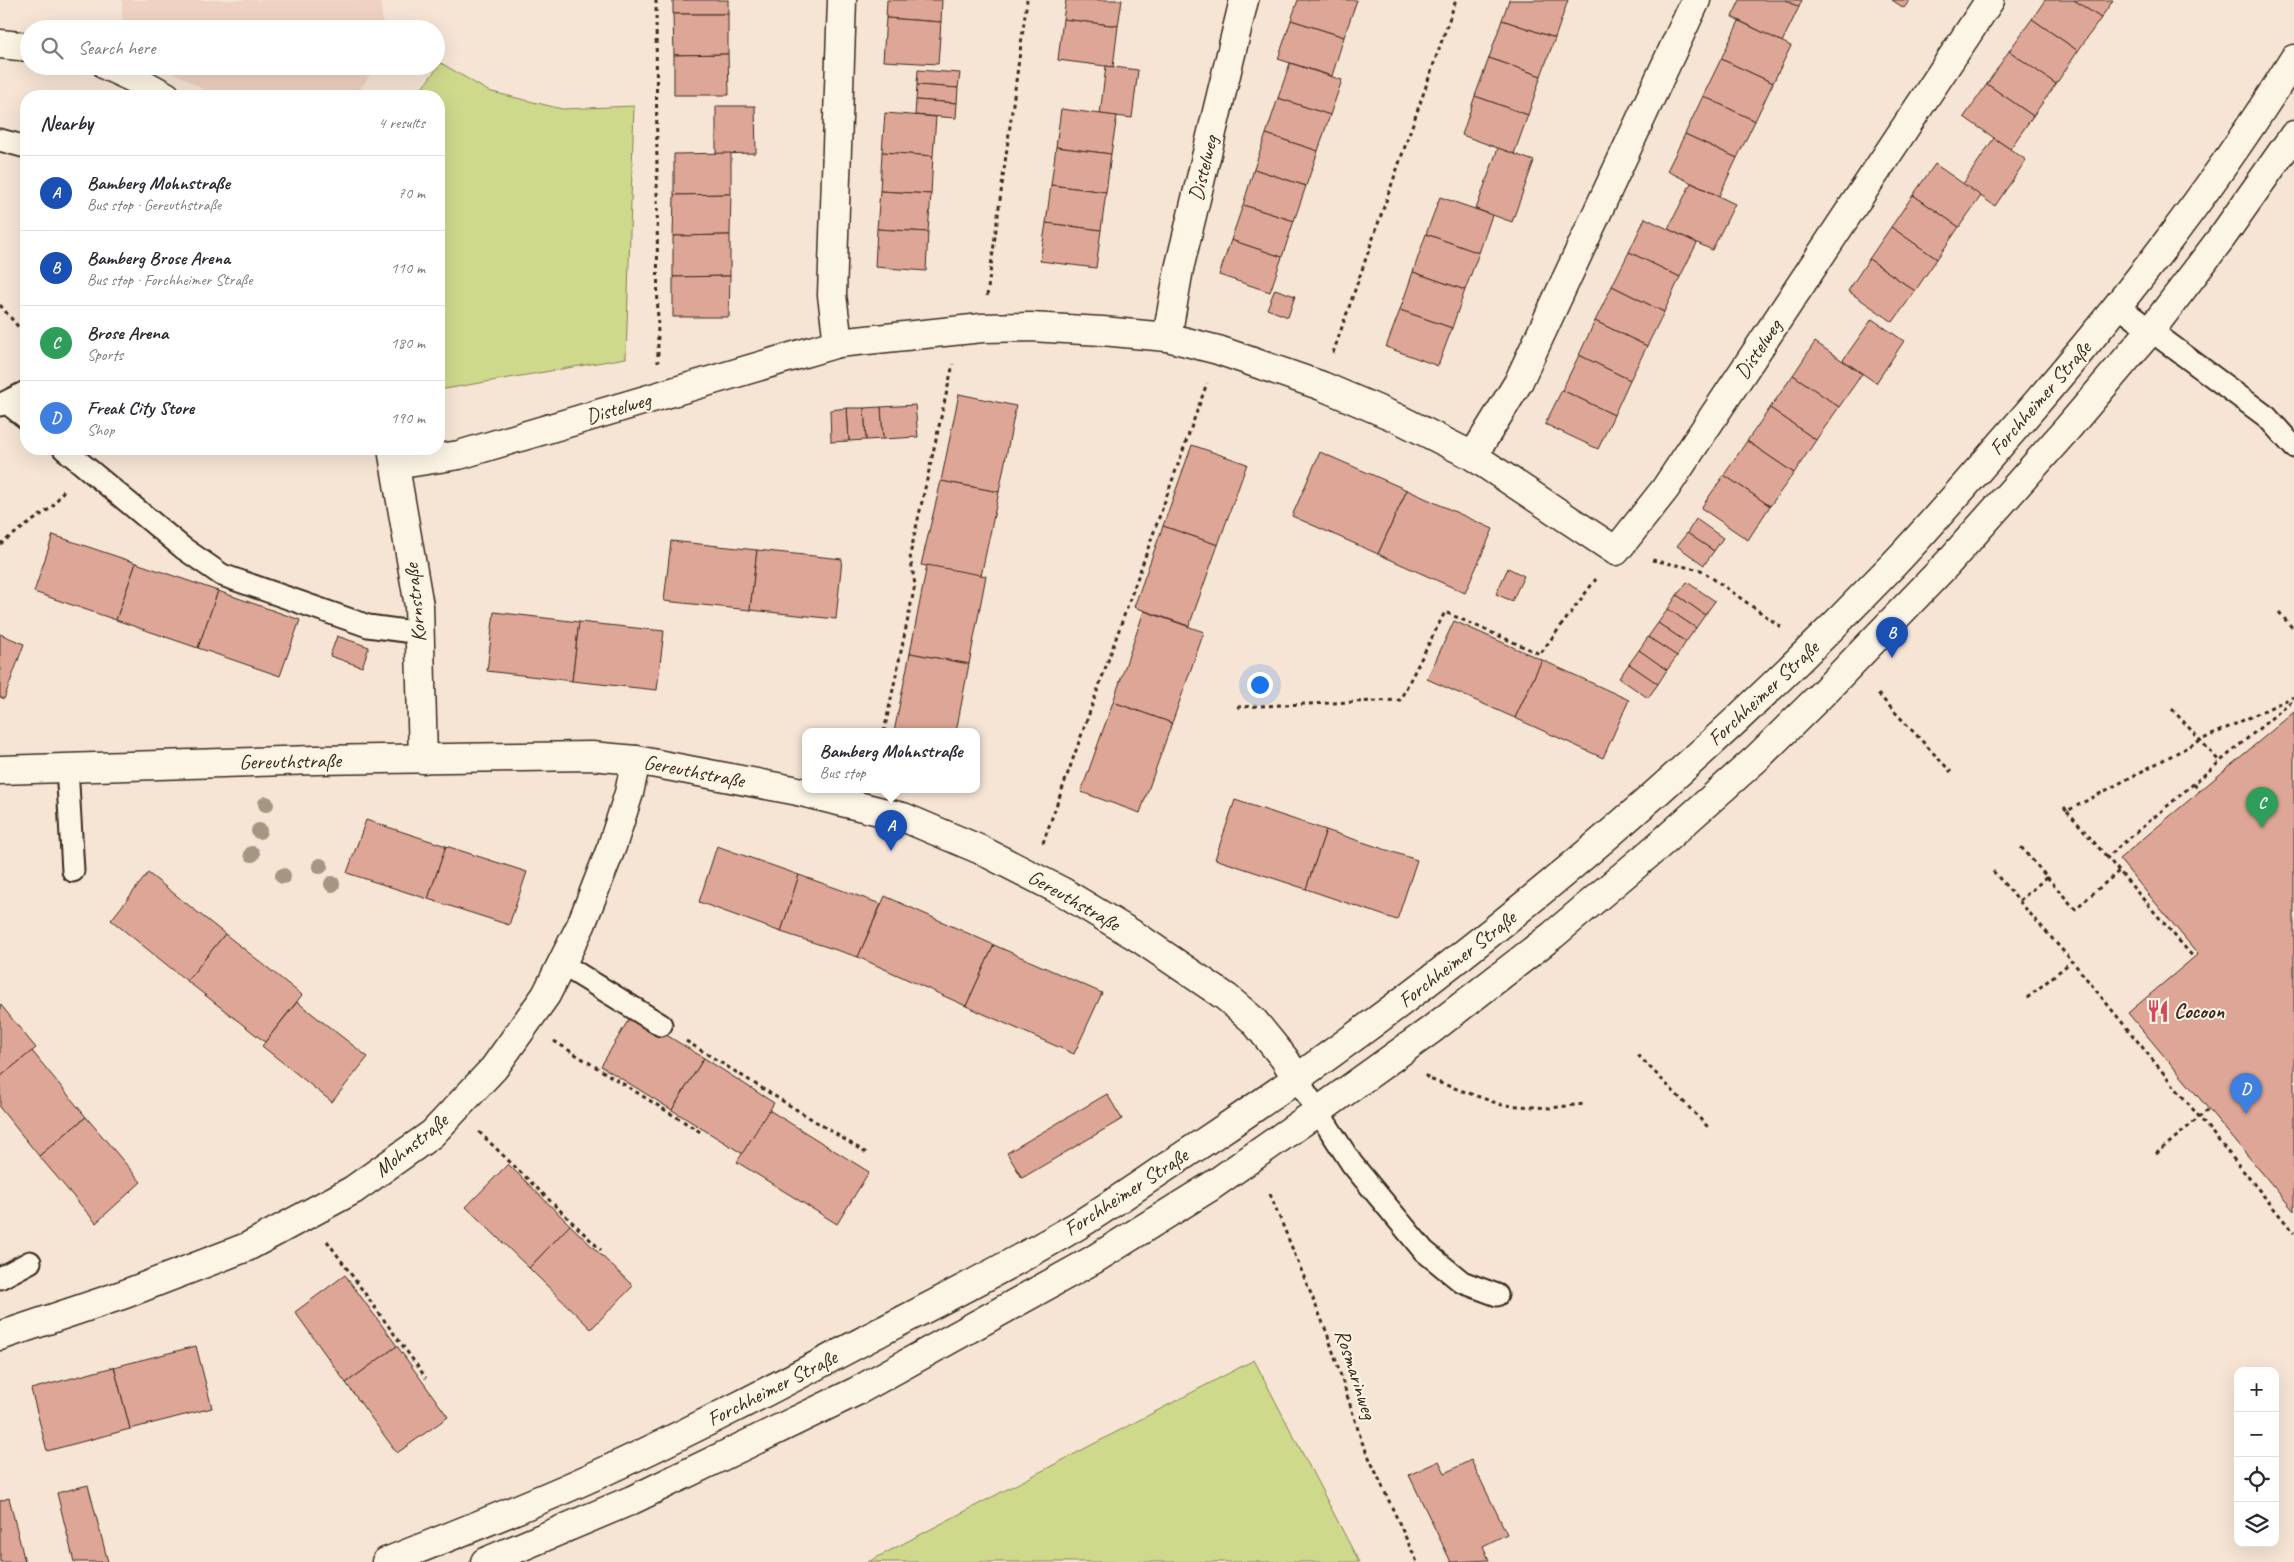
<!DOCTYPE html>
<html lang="en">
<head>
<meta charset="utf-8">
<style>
	body { margin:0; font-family:Caveat,sans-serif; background:#f7f7f7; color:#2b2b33 }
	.controls { position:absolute; right:15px; bottom:15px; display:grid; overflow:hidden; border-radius:10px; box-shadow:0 5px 20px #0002 }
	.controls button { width:45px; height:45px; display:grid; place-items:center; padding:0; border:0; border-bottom:1px solid #e1e1e2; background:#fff; color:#2b2b33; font:25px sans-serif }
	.you { position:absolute; left:1259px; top:684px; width:18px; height:18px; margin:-12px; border:4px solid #fff; border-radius:50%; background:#1a73e8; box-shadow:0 0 0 8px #1a73e833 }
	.badge { display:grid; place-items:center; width:32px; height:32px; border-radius:50%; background:#7c3aed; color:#fff; font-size:16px; font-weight:700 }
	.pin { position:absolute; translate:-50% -41px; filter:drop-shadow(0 1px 2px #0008) }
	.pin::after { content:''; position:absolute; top:26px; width:18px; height:15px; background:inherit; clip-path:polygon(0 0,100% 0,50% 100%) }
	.popup { position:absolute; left:802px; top:728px; width:178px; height:65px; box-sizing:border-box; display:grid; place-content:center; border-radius:10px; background:#fff; filter:drop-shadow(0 1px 4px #0005); font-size:16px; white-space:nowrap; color:#7c7c81 }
	.popup b { font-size:19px; color:#2b2b33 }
	.popup::after { content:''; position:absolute; left:50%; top:100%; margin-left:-10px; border:10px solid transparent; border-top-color:#fff }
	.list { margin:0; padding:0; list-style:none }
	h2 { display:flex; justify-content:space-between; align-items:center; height:65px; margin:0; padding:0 20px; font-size:21px }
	h2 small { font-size:16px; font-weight:400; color:#7c7c81 }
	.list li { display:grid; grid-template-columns:32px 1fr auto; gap:15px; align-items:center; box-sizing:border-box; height:75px; padding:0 20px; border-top:1px solid #e1e1e2 }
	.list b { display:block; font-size:19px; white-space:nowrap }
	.list p { margin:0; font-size:16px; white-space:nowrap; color:#7c7c81 }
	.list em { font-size:16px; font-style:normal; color:#7c7c81 }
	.icon { flex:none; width:28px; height:28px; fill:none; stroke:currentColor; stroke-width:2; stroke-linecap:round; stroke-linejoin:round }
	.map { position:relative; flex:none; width:2294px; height:1562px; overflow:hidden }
	.search { position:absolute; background:#fff; box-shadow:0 5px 20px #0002; left:20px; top:20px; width:425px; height:55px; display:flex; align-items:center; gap:12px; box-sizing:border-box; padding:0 18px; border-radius:28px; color:#7c7c81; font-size:19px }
	.panel { position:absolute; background:#fff; box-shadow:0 5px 20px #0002; left:20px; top:90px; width:425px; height:365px; border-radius:20px }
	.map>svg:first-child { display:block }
	.built { fill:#efd2c2 }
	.green { fill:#ced98c; stroke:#848255 }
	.building { fill:#dea696; stroke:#3b2a1e }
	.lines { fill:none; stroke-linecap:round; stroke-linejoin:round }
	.service-casing { stroke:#3b2a1e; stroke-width:25 }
	.minor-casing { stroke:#3b2a1e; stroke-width:31 }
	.tertiary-casing { stroke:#3b2a1e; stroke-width:31 }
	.path { stroke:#3b2a1e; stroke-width:3; stroke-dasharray:4 4; stroke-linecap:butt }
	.service { stroke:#fcf5e5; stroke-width:21 }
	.minor { stroke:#fcf5e5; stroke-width:28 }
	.tertiary { stroke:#fcf5e5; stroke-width:28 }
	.tree { fill:#a49680 }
	.labels { text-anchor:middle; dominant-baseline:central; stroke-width:4; stroke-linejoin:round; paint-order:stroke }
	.street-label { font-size:21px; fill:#3b2a1e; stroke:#fcf5e5 }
	.poi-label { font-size:21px; font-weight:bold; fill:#3b2a1e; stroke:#fcf5e5; text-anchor:start }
</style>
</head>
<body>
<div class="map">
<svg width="2294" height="1562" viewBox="0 0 2294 1562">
	<rect width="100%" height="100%" fill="#f6e5d5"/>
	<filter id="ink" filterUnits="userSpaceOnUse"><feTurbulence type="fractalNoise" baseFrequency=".02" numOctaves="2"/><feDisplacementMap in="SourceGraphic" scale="10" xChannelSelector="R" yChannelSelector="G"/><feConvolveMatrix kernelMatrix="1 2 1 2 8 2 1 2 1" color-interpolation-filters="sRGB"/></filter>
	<g filter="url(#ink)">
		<g class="built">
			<polygon points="122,0 381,0 383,29 122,29"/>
			<polygon points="156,66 376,66 356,96 213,96 184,78"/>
		</g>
		<g class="green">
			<polygon points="441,63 488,91 562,109 634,106 626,358 439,390 439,96 416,96"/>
			<polygon points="1254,1360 1359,1562 868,1562"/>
		</g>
		<g class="building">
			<rect x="673" y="0" width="55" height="14"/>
			<polygon points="887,0 942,0 941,22 886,18"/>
			<polygon points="1066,0 1122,0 1118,26 1063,19"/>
			<polygon points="1298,0 1357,0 1344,37 1291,20"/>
			<polygon points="1509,0 1568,0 1555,38 1502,20"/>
			<polygon points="1740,0 1785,0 1799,7 1782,42 1732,17"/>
			<polygon points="1785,0 1802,0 1799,7"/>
			<polygon points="1892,0 1910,0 1904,8"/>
			<polygon points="2045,0 2074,0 2101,18 2078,51 2032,19"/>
			<polygon points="2074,0 2113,0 2101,18"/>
			<polygon points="673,14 728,14 728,54 674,55"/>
			<polygon points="886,18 941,22 938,64 883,61"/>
			<polygon points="1063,19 1118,26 1113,67 1058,60"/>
			<polygon points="2032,19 2078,51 2056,84 2009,51"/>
			<polygon points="1291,20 1344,37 1332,76 1278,59"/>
			<polygon points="1502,20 1555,38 1541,76 1489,58"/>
			<polygon points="1739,21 1791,46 1773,83 1721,59"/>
			<polygon points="2009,51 2056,84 2033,116 1987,84"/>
			<polygon points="728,54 729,95 674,95 674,55"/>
			<polygon points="1489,58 1541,76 1528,115 1475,96"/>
			<polygon points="1721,59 1773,83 1755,121 1703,96"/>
			<polygon points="1290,63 1342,80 1330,115 1278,98"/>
			<polygon points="1106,66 1138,70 1132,118 1100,114"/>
			<polygon points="918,70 960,73 958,88 917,85"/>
			<polygon points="1987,84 2033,116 2010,149 1964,117"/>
			<polygon points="917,85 958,88 957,103 916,100"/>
			<polygon points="1475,96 1528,115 1514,154 1462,135"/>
			<polygon points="1703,96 1755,121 1737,158 1685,134"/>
			<polygon points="1278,98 1330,115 1318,151 1266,134"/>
			<polygon points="916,100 957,103 956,118 915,115"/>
			<polygon points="716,106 755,106 756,153 716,154"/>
			<polygon points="1061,109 1117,116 1111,154 1056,147"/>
			<polygon points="885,113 936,117 933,156 882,152"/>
			<polygon points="1266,134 1318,151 1306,186 1254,169"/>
			<polygon points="1685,134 1737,158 1719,196 1667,171"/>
			<polygon points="1994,138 2026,160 1995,206 1963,184"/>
			<polygon points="1056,147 1111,154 1106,192 1051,185"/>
			<polygon points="1498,148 1534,161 1512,222 1476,209"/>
			<polygon points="882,152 933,156 931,194 880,191"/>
			<polygon points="731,153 731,194 674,195 674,154"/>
			<polygon points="1935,164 1981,196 1959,227 1913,195"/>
			<polygon points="1254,169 1306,186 1294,221 1243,205"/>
			<polygon points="1691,183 1735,204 1712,250 1668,229"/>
			<polygon points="1051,185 1106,192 1101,230 1046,223"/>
			<polygon points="880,191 931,194 928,232 877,229"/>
			<polygon points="731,194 730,235 673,236 674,195"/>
			<polygon points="1913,195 1959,227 1937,259 1891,227"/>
			<polygon points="1440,197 1492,215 1479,253 1426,234"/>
			<polygon points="1243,205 1294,221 1282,257 1231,240"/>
			<polygon points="1645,218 1697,243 1680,277 1629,252"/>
			<polygon points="1046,223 1101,230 1096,268 1040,261"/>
			<polygon points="1891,227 1937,259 1915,291 1869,259"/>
			<polygon points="877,229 928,232 926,271 875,267"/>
			<polygon points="1426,234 1479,253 1465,290 1413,272"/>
			<polygon points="730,235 730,276 673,277 673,236"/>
			<polygon points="1231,240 1282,257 1270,292 1219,275"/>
			<polygon points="1629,252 1680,277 1664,312 1612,286"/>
			<polygon points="1869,259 1915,291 1893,322 1848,291"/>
			<polygon points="1413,272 1465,290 1452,328 1400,310"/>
			<polygon points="730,276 729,317 673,317 673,277"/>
			<polygon points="1612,286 1664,312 1647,346 1595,321"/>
			<polygon points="1275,289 1295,296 1288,317 1267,309"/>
			<polygon points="1400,310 1452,328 1438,366 1386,347"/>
			<polygon points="1872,319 1904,341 1876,383 1843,360"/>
			<polygon points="1595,321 1647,346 1630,380 1579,355"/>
			<polygon points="1815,342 1862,374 1839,407 1793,375"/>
			<polygon points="1579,355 1630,380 1614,415 1562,390"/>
			<polygon points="1793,375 1839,407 1816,440 1770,408"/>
			<polygon points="1562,390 1614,415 1598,449 1545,424"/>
			<polygon points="959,394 1016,406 999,492 941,481"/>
			<polygon points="915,405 918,437 883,439 881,407"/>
			<polygon points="881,407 883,439 866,440 864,408"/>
			<polygon points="847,408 864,408 866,440 849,441"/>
			<polygon points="847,408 849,441 831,442 830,410"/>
			<polygon points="1770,408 1816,440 1794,473 1747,441"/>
			<polygon points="1747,441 1794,473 1770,506 1724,475"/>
			<polygon points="1192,445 1247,464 1218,545 1163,526"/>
			<polygon points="1320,452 1407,490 1378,554 1292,516"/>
			<polygon points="1724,475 1770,506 1748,540 1701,508"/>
			<polygon points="941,481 999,492 981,576 921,565"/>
			<polygon points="1407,490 1493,529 1465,593 1378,554"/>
			<polygon points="1696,519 1723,538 1714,551 1687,533"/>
			<polygon points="1163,526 1218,545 1189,626 1134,607"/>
			<polygon points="1687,533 1714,551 1704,565 1677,546"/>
			<polygon points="53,535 136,563 116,620 34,592"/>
			<polygon points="671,541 757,550 750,610 664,601"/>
			<polygon points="757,550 842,559 836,619 750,610"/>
			<polygon points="136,563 218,591 198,648 116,620"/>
			<polygon points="927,565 986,576 969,664 910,653"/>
			<polygon points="1508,568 1524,576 1512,601 1496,594"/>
			<polygon points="1687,582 1715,601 1705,615 1677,595"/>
			<polygon points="218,591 300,620 280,676 198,648"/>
			<polygon points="1677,595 1705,615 1696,628 1668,609"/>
			<polygon points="1668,609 1696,628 1686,642 1658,623"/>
			<polygon points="1144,611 1204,632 1172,723 1113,702"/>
			<polygon points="494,612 579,622 572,681 487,671"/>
			<polygon points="1454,621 1542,660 1515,718 1427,679"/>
			<polygon points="579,622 664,631 657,690 572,681"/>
			<polygon points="1658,623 1686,642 1677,656 1648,637"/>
			<polygon points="0,634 24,644 4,699 0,697"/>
			<polygon points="337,636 369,647 362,667 330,656"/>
			<polygon points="1648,637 1677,656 1667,670 1639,650"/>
			<polygon points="1639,650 1667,670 1658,684 1629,664"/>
			<polygon points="910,653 969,664 956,732 894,732"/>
			<polygon points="1542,660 1629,700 1603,758 1515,718"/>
			<polygon points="1629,664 1658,684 1648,698 1619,678"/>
			<polygon points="1113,702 1172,723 1140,813 1081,792"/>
			<polygon points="2294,712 2294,1211 2128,1013 2198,954 2119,859"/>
			<polygon points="1235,800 1326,830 1306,889 1215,859"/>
			<polygon points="366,820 446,846 428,899 347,873"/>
			<polygon points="1326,830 1417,860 1397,920 1306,889"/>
			<polygon points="446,846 527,872 509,925 428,899"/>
			<polygon points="717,846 799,875 781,932 699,902"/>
			<polygon points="148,873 225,934 187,981 111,920"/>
			<polygon points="799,875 881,904 858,957 781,932"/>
			<polygon points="885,896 994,945 966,1006 858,957"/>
			<polygon points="225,934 302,995 265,1042 187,981"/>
			<polygon points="994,945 1102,993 1074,1054 966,1006"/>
			<polygon points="297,1002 368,1057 332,1102 262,1046"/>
			<polygon points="0,1004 36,1048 0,1077"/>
			<polygon points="632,1014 704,1058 672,1110 601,1066"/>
			<polygon points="32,1051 86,1117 39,1156 0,1108 0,1077"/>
			<polygon points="704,1058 774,1103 743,1154 672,1110"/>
			<polygon points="1107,1094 1122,1119 1022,1178 1007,1153"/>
			<polygon points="769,1110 869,1172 837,1224 737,1162"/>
			<polygon points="86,1117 141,1182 96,1223 39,1156"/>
			<polygon points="508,1164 570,1225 529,1268 466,1207"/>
			<polygon points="570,1225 633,1286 591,1329 529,1268"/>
			<polygon points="345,1275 397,1346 346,1383 295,1312"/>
			<polygon points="196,1346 212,1408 130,1429 114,1367"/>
			<polygon points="397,1346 448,1417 397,1453 346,1383"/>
			<polygon points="114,1367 130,1429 47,1451 31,1389"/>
			<polygon points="1471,1460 1507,1534 1483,1546 1489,1560 1451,1562 1409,1475 1439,1461 1445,1473"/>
			<polygon points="88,1485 108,1562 74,1562 57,1493"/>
			<polygon points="9,1498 25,1562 0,1562 0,1501"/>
		</g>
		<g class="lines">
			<defs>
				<g id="service">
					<polyline points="0,140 26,147"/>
					<polyline points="2118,306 2267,417 2294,447"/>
					<polyline points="7,403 26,418"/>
					<polyline points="0,405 26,392"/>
					<polyline points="64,449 183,548 222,575 368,626 420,633"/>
					<polyline points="67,767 73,871"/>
					<polyline points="562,964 661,1025"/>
					<polyline points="1297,1079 1352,1164 1424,1251 1462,1282 1497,1295"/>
					<polyline points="0,1278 30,1262"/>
				</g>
				<g id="minor">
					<polyline points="0,44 29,47"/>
					<polyline points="107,66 135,79 166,96"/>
					<polyline points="1167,337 1179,269 1244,0"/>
					<polyline points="838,343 832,295 842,0"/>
					<polyline points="392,449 419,606 423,759"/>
					<polyline points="1473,456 1518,383 1696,0"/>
					<polyline points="395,465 459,455 838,343 982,328 1030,327 1102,331 1167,337 1218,350 1322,386 1397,418 1473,456 1616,551 1665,489 1990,0"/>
					<polyline points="0,770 315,760 591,756 636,760 793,790 903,817 981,850 1063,892 1139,938 1226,997 1253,1020 1284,1058 1297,1079"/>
					<polyline points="0,1336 125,1294 247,1247 353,1190 432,1134 494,1068 546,995 581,925 612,846 629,793 636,760"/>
				</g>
				<g id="tertiary">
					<path d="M386 1562C458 1533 532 1505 603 1472 697 1429 789 1380 880 1332 946 1298 1013 1264 1077 1226 1119 1200 1159 1171 1201 1144 1452 977 1685 782 1894 564 1931 525 1966 484 2001 444 2107 323 2209 196 2294 59"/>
					<polyline points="485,1562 632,1500 857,1391 1093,1260 1210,1187 1317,1112 1431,1030 1553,935 1657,847 1757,758 1820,696 1947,564 2067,429 2151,330 2222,237 2294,135"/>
				</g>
			</defs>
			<use href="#service" class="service-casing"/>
			<use href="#minor" class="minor-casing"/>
			<use href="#tertiary" class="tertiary-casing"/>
			<g class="path">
				<polyline points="656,0 658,363"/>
				<polyline points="987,296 1027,0"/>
				<polyline points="0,305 26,336"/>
				<polyline points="1333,353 1456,0"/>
				<polyline points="0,544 52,507 65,489"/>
				<polyline points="1652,560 1701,570 1784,629"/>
				<polyline points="2279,612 2294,630"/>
				<polyline points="1878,694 1951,772"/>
				<polyline points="1237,707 1400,700 1445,612 1540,654 1596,579"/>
				<polyline points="2172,709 2220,762"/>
				<polyline points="884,732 915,585 910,555 953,364"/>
				<polyline points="2194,784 2199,791"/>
				<polyline points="2064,807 2067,811 2201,740 2293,697"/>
				<polyline points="2067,811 2107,857"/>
				<polyline points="1043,843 1207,383"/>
				<polyline points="1993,871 2019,901 2047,877 2020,846"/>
				<polyline points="2119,871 2107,857 2294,699"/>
				<polyline points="2047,877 2075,909 2119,871 2194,958"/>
				<polyline points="2019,901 2072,961"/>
				<polyline points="2027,998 2072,961 2294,1233"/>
				<polyline points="554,1041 702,1133"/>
				<polyline points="686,1041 868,1154"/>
				<polyline points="1638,1055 1708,1127"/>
				<polyline points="1425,1075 1429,1079 1502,1105 1550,1108 1584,1104"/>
				<polyline points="479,1132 601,1250"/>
				<polyline points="2156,1154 2209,1109"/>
				<polyline points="1270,1194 1327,1333 1362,1442 1417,1562"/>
				<polyline points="327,1241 426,1378"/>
			</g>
			<use href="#service" class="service"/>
			<use href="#minor" class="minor"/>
			<use href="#tertiary" class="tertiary"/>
		</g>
		<g class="tree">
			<circle cx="266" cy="804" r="8"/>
			<circle cx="259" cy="831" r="8"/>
			<circle cx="252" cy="854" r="8"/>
			<circle cx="320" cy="866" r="8"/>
			<circle cx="283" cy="876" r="8"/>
			<circle cx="332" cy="884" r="8"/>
		</g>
	</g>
	<defs>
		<symbol id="restaurant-bare" viewBox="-9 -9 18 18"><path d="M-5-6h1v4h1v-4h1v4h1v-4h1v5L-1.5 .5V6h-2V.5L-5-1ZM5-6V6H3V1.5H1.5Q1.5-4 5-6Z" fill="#d1495b" stroke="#fcf5e5" stroke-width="2.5" paint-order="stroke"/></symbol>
	</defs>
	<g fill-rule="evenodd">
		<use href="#restaurant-bare" x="2142" y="995" width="32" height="32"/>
	</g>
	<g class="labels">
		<g class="street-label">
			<text transform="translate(1203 168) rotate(-76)">Distelweg</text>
			<text transform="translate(1758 349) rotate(-56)">Distelweg</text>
			<text transform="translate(2040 398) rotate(-49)">Forchheimer Straße</text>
			<text transform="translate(618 408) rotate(-16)">Distelweg</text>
			<text transform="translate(415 603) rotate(-96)">Kornstraße</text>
			<text transform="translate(1763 693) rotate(-43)">Forchheimer Straße</text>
			<text transform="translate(290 761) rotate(-1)">Gereuthstraße</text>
			<text transform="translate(694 771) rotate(11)">Gereuthstraße</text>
			<text transform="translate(1074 900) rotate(30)">Gereuthstraße</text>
			<text transform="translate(1457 959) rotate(-38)">Forchheimer Straße</text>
			<text transform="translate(411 1145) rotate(-39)">Mohnstraße</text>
			<text transform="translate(1126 1192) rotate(-33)">Forchheimer Straße</text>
			<text transform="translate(1356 1374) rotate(72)">Rosmarinweg</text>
			<text transform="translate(772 1388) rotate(-27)">Forchheimer Straße</text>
		</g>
		<g class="poi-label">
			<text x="2174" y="1011">Cocoon</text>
		</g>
	</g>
</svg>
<div class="controls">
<button>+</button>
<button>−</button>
<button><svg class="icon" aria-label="locate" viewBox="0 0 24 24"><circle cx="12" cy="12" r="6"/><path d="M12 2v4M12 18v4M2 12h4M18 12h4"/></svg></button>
<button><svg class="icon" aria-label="layers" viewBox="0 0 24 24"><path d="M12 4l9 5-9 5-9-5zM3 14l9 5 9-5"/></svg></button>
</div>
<div class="you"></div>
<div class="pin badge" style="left:891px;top:851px;background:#1a4fb4">A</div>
<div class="popup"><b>Bamberg Mohnstraße</b>Bus stop</div>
<div class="pin badge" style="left:1892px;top:658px;background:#1a4fb4">B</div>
<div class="pin badge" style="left:2262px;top:828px;background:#2e9e5b">C</div>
<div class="pin badge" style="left:2246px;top:1114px;background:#3f7fe0">D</div>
<div class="search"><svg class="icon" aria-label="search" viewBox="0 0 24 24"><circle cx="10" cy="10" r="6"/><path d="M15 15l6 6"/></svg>Search here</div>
<section class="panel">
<h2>Nearby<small>4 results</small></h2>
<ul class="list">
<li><span class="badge" style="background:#1a4fb4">A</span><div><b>Bamberg Mohnstraße</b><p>Bus stop · Gereuthstraße</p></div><em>70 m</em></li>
<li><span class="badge" style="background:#1a4fb4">B</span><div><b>Bamberg Brose Arena</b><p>Bus stop · Forchheimer Straße</p></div><em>110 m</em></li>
<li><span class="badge" style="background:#2e9e5b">C</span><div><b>Brose Arena</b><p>Sports</p></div><em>180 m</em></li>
<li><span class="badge" style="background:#3f7fe0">D</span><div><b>Freak City Store</b><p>Shop</p></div><em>190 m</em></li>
</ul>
</section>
</div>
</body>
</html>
